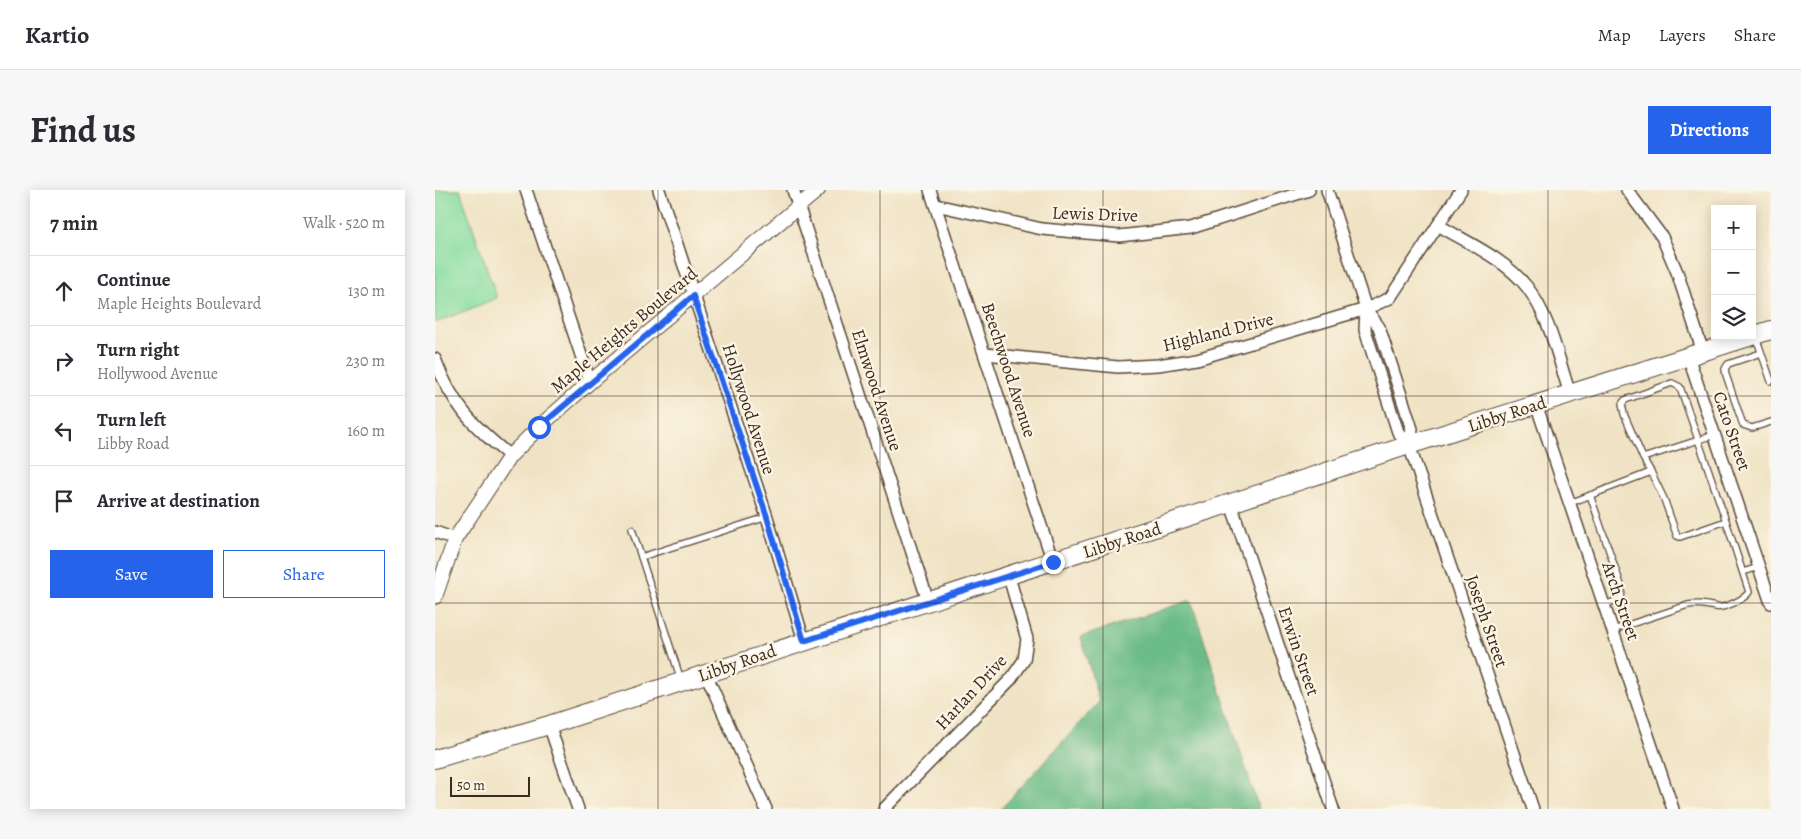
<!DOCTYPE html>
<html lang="en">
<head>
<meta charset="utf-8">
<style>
	body { margin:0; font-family:Alegreya,serif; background:#f7f7f7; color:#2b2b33 }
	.controls { position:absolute; right:15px; top:15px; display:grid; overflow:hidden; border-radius:0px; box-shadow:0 2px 12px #0003 }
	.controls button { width:45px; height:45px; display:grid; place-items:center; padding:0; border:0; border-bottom:1px solid #e1e1e2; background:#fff; color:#2b2b33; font:25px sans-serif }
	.scale { position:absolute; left:15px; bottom:12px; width:80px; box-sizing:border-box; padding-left:5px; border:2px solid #3b2a1e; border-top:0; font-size:14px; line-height:18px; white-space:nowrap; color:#3b2a1e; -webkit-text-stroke:4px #fcf5e5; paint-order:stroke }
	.stop { position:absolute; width:15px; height:15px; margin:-11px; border:4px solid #2563eb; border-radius:50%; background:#fff }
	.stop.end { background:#2563eb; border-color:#fff; box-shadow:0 1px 5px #0008 }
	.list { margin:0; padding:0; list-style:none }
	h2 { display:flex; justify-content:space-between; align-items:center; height:65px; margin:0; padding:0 20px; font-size:21px }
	h2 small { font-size:16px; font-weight:400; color:#7c7c81 }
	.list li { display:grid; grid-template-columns:32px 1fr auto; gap:15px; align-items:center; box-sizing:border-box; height:70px; padding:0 20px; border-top:1px solid #e1e1e2 }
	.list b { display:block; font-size:19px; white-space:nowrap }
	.list p { margin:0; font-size:16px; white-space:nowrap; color:#7c7c81 }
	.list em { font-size:16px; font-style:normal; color:#7c7c81 }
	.actions { display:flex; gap:10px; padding:15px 20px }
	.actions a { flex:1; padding:11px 0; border:1px solid #2563eb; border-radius:0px; text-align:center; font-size:18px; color:#2563eb }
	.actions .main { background:#2563eb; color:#fff }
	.icon { flex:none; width:28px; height:28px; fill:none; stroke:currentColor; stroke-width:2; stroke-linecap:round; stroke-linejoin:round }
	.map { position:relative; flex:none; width:1336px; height:619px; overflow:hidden; border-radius:0px }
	header { display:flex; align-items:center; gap:30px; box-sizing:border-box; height:70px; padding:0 25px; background:#fff; border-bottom:1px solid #e1e1e2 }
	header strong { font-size:24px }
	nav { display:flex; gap:28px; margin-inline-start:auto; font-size:18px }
	.intro { display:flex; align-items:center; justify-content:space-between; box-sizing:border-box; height:120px; padding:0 30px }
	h1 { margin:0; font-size:35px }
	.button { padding:12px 22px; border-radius:0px; background:#2563eb; color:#fff; font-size:18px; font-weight:700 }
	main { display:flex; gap:30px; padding:0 30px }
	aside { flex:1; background:#fff; border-radius:0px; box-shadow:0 2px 12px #0003 }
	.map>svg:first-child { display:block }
	.green { fill:#86dda1; stroke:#608460 }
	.forest { fill:#6cbc87; stroke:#547352 }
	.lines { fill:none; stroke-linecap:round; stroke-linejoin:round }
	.service-casing { stroke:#564637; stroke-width:8 }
	.minor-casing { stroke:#564637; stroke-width:14 }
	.tertiary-casing { stroke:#564637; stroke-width:16 }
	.primary-casing { stroke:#564637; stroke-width:20 }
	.service { stroke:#fff; stroke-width:5.5 }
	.minor { stroke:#fff; stroke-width:11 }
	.tertiary { stroke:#fff; stroke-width:14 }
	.primary { stroke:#fff; stroke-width:18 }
	.route { stroke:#2563eb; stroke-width:6 }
	.grid { fill:none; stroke:#3b2a1e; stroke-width:1; stroke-opacity:0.55 }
	.labels { text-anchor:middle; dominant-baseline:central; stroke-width:4.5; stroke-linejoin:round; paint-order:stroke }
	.street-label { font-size:18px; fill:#3b2a1e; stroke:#fcf5e5 }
</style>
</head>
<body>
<header>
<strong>Kartio</strong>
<nav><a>Map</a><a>Layers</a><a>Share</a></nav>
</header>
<div class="intro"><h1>Find us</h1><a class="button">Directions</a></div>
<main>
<aside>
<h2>7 min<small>Walk · 520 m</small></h2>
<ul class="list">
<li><svg class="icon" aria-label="ahead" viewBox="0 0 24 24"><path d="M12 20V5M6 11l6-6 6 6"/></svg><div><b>Continue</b><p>Maple Heights Boulevard</p></div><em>130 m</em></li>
<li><svg class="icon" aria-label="right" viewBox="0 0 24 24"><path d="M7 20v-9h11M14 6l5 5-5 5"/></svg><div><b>Turn right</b><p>Hollywood Avenue</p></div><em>230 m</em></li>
<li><svg class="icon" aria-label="left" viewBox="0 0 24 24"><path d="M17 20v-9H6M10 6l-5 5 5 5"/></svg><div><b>Turn left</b><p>Libby Road</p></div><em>160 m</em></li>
<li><svg class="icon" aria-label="arrive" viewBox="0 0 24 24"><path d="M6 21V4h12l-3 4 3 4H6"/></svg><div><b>Arrive at destination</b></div></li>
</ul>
<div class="actions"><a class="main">Save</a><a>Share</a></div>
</aside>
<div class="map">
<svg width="1336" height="619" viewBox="0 0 1336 619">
	<rect width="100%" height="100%" fill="#fcf5e5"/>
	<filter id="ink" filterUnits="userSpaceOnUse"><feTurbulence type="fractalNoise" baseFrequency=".02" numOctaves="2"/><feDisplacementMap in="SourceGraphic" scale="10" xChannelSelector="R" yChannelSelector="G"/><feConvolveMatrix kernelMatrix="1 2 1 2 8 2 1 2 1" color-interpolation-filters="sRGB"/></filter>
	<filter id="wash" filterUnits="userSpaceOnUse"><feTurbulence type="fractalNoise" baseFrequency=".0096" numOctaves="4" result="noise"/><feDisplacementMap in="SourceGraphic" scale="20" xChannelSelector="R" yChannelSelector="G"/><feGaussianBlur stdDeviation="1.12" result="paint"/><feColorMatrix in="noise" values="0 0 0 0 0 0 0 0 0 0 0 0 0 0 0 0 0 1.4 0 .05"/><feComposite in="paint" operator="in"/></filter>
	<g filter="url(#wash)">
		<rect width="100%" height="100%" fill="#f0e3c5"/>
		<polygon class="green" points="0,0 25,0 62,108 0,133"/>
		<polygon class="forest" points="756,410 824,619 566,619 664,512 646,447"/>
	</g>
	<g filter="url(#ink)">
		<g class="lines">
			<defs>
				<g id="service">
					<polyline points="1321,147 1336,191"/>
					<polyline points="1326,163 1293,174 1290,179 1291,185 1308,235 1317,238 1336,232"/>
					<polyline points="1208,268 1189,224 1187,214 1190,210 1237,193 1245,197 1291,331"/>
					<polyline points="1155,305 1187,398 1186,409 1169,415"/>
					<polyline points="1135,313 1216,282 1208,268 1279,245"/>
					<polyline points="197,339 246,490"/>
					<polyline points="206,367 332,327"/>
					<polyline points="1308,382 1324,377"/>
					<path d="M1178 440 1253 415C1264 413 1270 415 1281 417 1289 419 1310 409 1314 402L1291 331 1245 347 1242 346 1229 309 1216 282"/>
				</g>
				<g id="minor">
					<polyline points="91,0 155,192"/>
					<polyline points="224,0 332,327 369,451"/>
					<polyline points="358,0 493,411"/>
					<polyline points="495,0 618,372"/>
					<polyline points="892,0 931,119 944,137 977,239 974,255"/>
					<polyline points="1192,0 1227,47 1242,82 1268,162"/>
					<polyline points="501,15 607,39 684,46 756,38 874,0"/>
					<path d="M1003 35C1033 53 1070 69 1092 97 1115 127 1123 168 1135 204"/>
					<polyline points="931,119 930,140 963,242 974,255 1098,619"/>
					<polyline points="550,164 683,177 723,175 762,169 931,119 955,108 1026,0"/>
					<polyline points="1253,166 1336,413"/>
					<path d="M0 169C17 215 38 236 75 266"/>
					<polyline points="1101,214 1238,619"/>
					<polyline points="796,314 898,619"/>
					<polyline points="0,342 20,349"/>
					<polyline points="271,484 331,619"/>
					<polyline points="114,535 143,619"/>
					<polyline points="449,619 576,489 589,470 592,449 574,387"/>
				</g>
				<polyline id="tertiary" points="0,407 20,349 75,266 104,237 155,192 383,0"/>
				<g id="primary">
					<polyline points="1317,146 1336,140"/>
					<polyline points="0,569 114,535 974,255 1317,146"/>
				</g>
			</defs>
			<use href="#service" class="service-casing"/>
			<use href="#minor" class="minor-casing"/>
			<use href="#tertiary" class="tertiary-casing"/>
			<use href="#primary" class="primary-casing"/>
			<use href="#service" class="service"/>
			<use href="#minor" class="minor"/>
			<use href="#tertiary" class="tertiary"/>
			<use href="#primary" class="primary"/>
		</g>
	</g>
	<g class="lines" filter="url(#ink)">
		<polyline class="route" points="104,237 258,106 332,327 369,451 618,372"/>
	</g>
	<path class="grid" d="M223 0V619M445 0V619M668 0V619M891 0V619M1113 0V619M0 206H1336M0 413H1336"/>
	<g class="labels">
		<g class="street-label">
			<text transform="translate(660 24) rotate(2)">Lewis Drive</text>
			<text transform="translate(189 140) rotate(-40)">Maple Heights Boulevard</text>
			<text transform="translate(783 142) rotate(-14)">Highland Drive</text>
			<text transform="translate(574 180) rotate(72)">Beechwood Avenue</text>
			<text transform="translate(442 200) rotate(72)">Elmwood Avenue</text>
			<text transform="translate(314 219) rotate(72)">Hollywood Avenue</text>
			<text transform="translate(1072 224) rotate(-18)">Libby Road</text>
			<text transform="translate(1297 241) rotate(71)">Cato Street</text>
			<text transform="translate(687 350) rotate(-18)">Libby Road</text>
			<text transform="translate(1186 411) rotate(71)">Arch Street</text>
			<text transform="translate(1052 431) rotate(71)">Joseph Street</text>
			<text transform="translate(864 461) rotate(71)">Erwin Street</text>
			<text transform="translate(302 473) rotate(-19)">Libby Road</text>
			<text transform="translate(536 502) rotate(-47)">Harlan Drive</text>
		</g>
	</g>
</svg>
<div class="controls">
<button>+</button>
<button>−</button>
<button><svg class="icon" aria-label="layers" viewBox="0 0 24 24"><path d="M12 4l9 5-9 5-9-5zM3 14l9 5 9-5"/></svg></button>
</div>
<div class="scale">50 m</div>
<div class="stop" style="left:104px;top:237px"></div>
<div class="stop end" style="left:618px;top:372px"></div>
</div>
</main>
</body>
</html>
